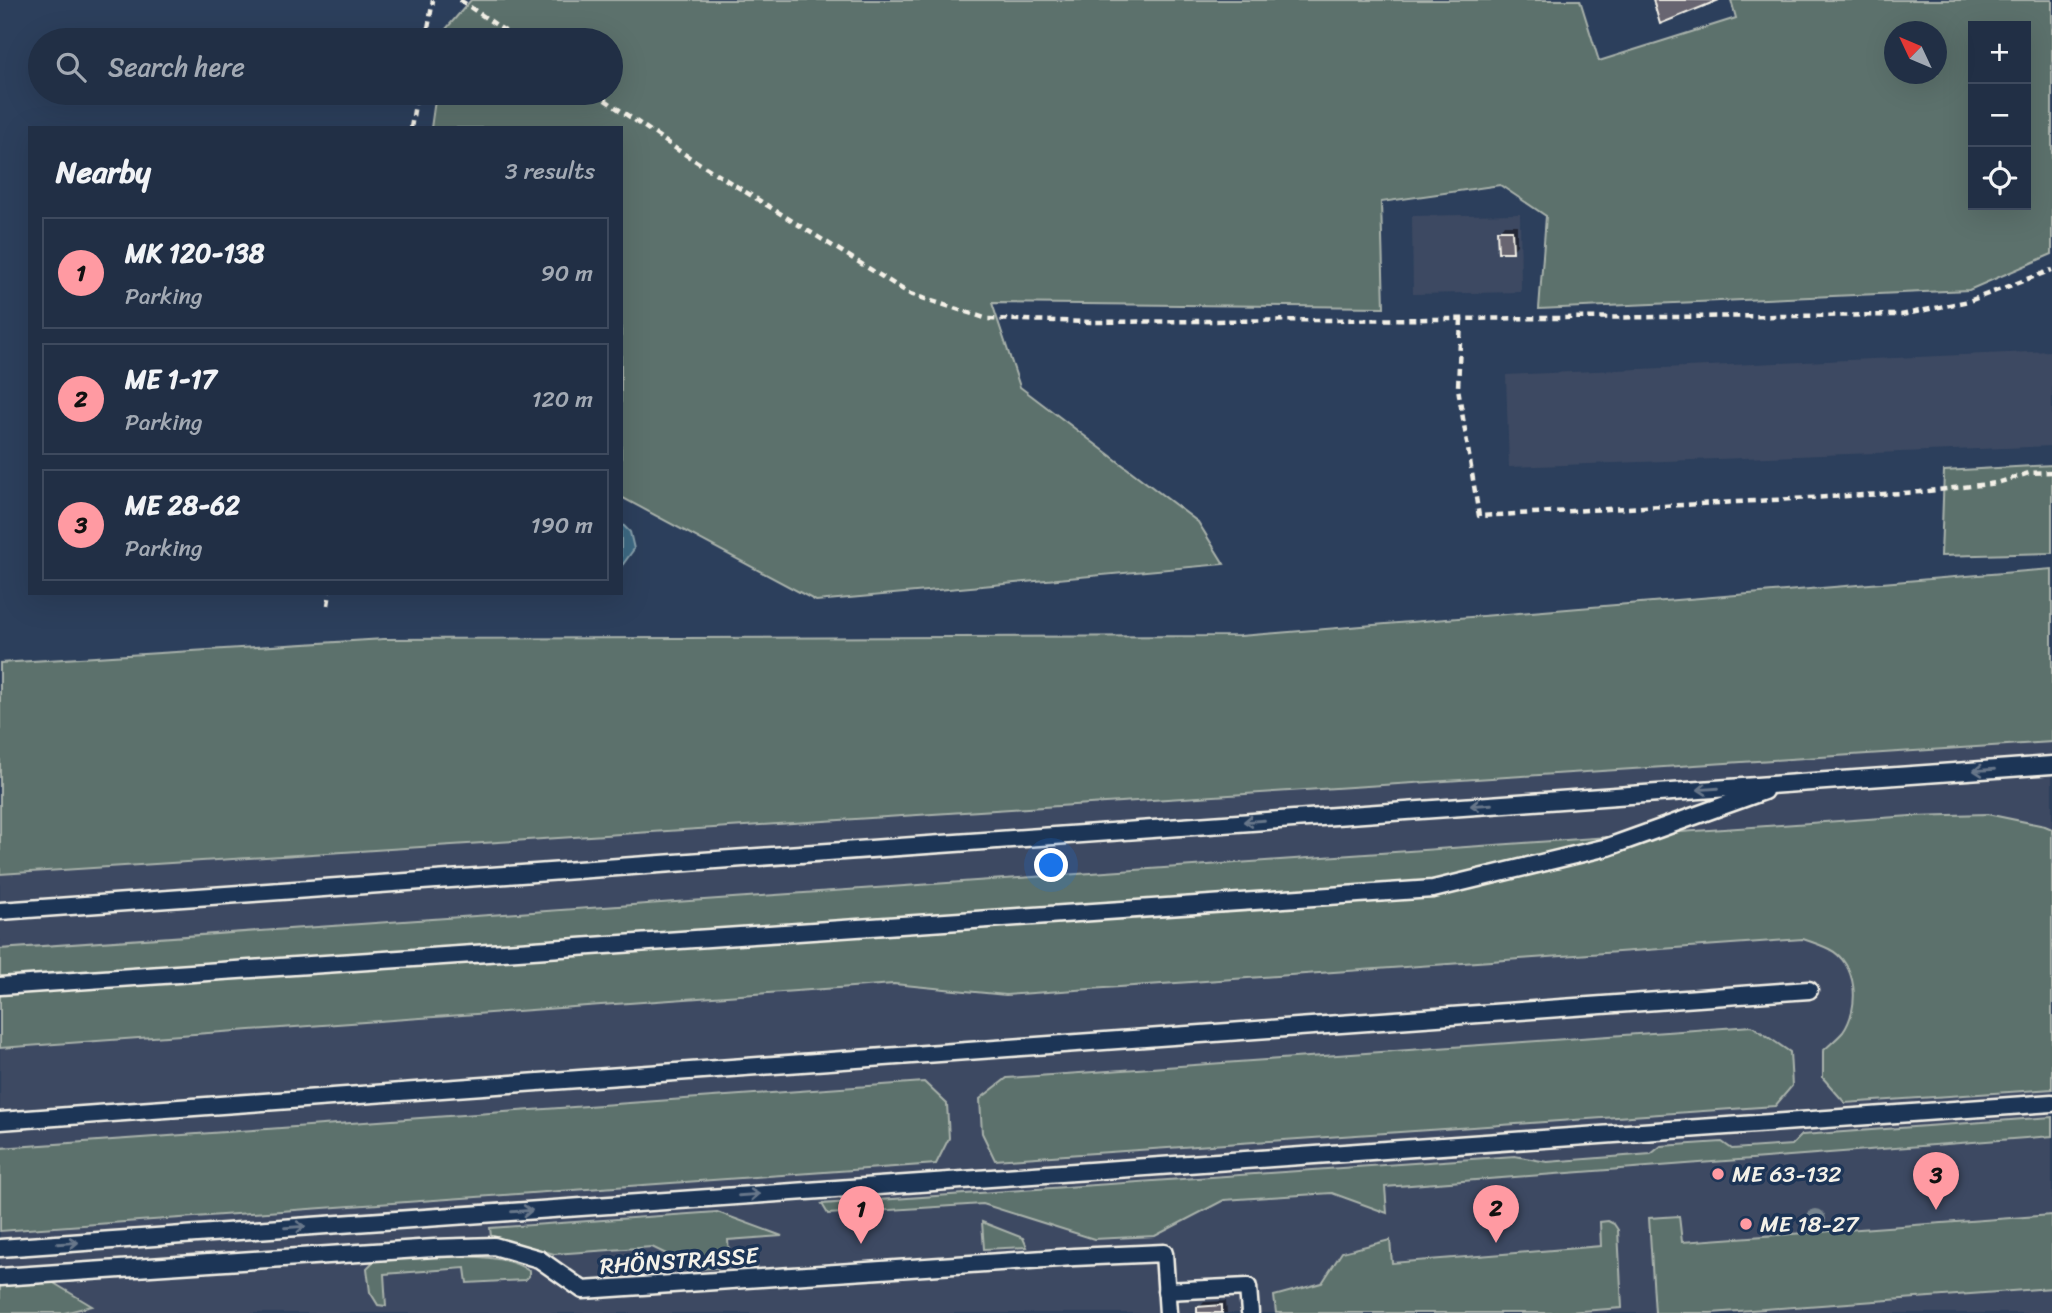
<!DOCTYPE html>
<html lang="en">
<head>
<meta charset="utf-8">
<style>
	body { margin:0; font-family:Sriracha,sans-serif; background:#2d3b50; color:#f1f3f6 }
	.controls { position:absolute; right:21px; top:21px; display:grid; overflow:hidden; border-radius:0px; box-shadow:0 7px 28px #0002 }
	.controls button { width:63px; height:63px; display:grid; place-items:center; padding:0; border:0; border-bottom:2px solid #3e4a5e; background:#212f45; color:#f1f3f6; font:35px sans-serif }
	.compass { position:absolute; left:1884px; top:21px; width:63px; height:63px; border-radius:50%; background:#212f45; box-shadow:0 7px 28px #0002; rotate:314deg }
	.you { position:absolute; left:1052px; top:866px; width:24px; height:24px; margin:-18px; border:5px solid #fff; border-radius:50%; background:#1a73e8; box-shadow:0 0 0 10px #1a73e833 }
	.badge { display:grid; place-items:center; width:46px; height:46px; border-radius:50%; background:#ff9aa2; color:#111; font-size:23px; font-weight:700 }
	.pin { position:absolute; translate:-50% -58px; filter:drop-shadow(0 2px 4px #0008) }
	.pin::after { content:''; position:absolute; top:37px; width:24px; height:21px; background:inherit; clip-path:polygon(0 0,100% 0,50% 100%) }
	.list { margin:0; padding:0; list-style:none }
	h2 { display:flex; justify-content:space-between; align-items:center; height:91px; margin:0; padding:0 28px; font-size:30px }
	h2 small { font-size:23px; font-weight:400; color:#a2a9b3 }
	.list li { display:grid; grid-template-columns:46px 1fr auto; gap:21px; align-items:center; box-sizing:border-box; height:112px; margin:0 14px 14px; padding:0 14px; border:2px solid #3e4a5e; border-radius:0px }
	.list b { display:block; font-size:26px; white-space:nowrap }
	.list p { margin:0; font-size:23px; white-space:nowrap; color:#a2a9b3 }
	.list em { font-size:23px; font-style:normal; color:#a2a9b3 }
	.icon { flex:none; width:38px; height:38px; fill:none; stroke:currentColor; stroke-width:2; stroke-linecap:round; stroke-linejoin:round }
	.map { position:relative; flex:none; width:2052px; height:1313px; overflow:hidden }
	.search { position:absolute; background:#212f45; box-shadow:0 7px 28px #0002; left:28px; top:28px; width:595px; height:77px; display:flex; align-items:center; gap:18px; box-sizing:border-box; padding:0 24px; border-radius:38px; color:#a2a9b3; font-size:26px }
	.panel { position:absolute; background:#212f45; box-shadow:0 7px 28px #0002; left:28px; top:126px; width:595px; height:469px; border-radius:0px }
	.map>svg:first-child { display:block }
	.built { fill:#3e4a62 }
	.green { fill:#5b716c; stroke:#a8b1aa; stroke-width:2; fill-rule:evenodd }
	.water { fill:#3e6983; stroke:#879fab; stroke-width:2 }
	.shadow { fill:#0007 }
	.building { fill:#686571; stroke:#f4f1e8; stroke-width:2 }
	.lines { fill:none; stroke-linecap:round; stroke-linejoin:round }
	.lane-casing { stroke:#f4f1e8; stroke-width:21 }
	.path { stroke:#f4f1e8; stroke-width:4.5; stroke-dasharray:7 5; stroke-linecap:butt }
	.lane { stroke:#1d3557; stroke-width:16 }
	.tree { fill:#78858e }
	.oneway { stroke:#68778a }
	.poi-dot { fill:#ff9aa2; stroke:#1d3557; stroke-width:2.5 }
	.labels { text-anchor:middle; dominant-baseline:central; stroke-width:7; stroke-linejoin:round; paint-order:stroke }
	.poi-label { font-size:23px; fill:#f4f1e8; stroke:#1d3557; text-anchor:start }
	.street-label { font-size:23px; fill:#f4f1e8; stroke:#1d3557 }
</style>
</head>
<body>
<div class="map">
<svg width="2052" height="1313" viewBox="0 0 2052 1313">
	<rect width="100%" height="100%" fill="#2c3f5c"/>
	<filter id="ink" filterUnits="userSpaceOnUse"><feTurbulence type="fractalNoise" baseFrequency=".0143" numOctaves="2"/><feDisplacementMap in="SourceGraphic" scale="14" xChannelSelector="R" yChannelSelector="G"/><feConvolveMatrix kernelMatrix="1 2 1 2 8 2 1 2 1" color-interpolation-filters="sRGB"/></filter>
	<g filter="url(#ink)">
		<g class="built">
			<polygon points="1520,214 1521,292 1413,294 1412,216"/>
			<polygon points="2052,351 2052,446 1509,467 1506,375"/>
			<polygon points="2052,673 2052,1313 0,1313 0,801"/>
		</g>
		<g class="green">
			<path d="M471 0H1580L1599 61 1736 18 1731 0H2052V254L1969 290 1539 309 1546 216 1500 185 1381 202 1384 307 992 303 1020 387 1198 522 1224 564 816 601 621 497V128H431L436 93H611V40H444L446 29ZM2026 26V205H1973V26ZM1895 32H1937V74H1895Z"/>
			<polygon points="2052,465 2052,553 1941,556 1944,471"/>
			<polygon points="2052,569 2052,742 0,874 0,663 384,639 1240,636"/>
			<path d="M1987 814 2045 826 2052 829V1089L1845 1103 1823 1078V1051C1829 1045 1837 1039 1843 1032 1860 1008 1858 963 1829 949 1821 945 1812 942 1803 939L1006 995 894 984 0 1048V949L1911 816Z"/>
			<polygon points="1752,1026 1790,1052 1792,1086 1775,1106 995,1160 982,1133 980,1099 1007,1078"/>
			<polygon points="924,1082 947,1104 949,1138 936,1164 0,1231 0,1148"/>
			<polygon points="2052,1117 2052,1136 1385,1187 1387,1213 1332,1193 1224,1200 1155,1236 1094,1239 983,1204 828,1214 822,1204 1515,1156 1547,1162 1651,1154 1661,1146 1722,1142 1732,1149 1792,1145 1802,1135"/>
			<polygon points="717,1212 782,1236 728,1240 730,1267 697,1269 652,1247 554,1254 491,1236 490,1228"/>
			<polygon points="2052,1215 2052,1288 1711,1313 1655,1313 1649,1218 1679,1216 1682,1242"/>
			<polygon points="1608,1221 1614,1224 1618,1230 1622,1308 1554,1313 1276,1313 1274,1296 1322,1283 1342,1252 1390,1240 1392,1263 1601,1246 1600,1222"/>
			<polygon points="982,1222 1023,1238 1027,1247 984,1249"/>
			<path d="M445 1256C469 1257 509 1255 529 1271V1276L525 1280 467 1283 465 1268 384 1274 386 1306 378 1305 370 1292 367 1268 375 1260Z"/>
			<polygon points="52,1282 92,1306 64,1313 0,1313 0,1286"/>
		</g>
		<polygon class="water" points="621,523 630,532 634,549 621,567"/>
		<g class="shadow">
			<polygon points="1504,225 1517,225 1517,245 1512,251 1499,231"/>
			<polygon points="1226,1301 1227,1313 1199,1313 1199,1308 1204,1302"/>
		</g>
		<g class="building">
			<polygon points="1653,0 1719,0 1660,24"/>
			<polygon points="1497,230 1512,230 1513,252 1498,252"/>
			<polygon points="1222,1305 1222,1313 1197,1313 1197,1307"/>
		</g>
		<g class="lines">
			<defs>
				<g id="lane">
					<polyline points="0,911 2052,765"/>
					<polyline points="0,986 1433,889 1608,847 1764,791"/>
					<polyline points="0,1121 1809,990"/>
					<polyline points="0,1248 2052,1103"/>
					<polyline points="0,1277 434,1248 494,1246 539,1259 583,1290 1074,1257 1164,1253 1168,1313"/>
					<polyline points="1166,1291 1248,1287 1250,1313"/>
				</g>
			</defs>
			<use href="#lane" class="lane-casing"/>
			<g class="path">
				<polyline points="460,0 518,40"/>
				<polyline points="426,40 433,0"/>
				<polyline points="595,93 678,150 910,294 988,319 1091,322 1901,315 1969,301 2052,270"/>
				<polyline points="411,128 417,93"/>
				<polyline points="1461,319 1458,388 1479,516 1920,492 1997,483 2029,473 2052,472"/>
				<polyline points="328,605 330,593"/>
			</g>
			<use href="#lane" class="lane"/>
		</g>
		<circle class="tree" cx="1816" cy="1219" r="10"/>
		<defs><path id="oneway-shaft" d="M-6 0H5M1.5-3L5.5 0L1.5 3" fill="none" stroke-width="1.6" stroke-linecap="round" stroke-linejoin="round" transform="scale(1.75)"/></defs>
		<g class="oneway">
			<use href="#oneway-shaft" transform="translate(1984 770) rotate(176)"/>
			<use href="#oneway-shaft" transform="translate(1708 789) rotate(176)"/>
			<use href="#oneway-shaft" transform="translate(1481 805) rotate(176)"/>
			<use href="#oneway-shaft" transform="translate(1254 821) rotate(176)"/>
			<use href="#oneway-shaft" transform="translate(749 1195) rotate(-4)"/>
			<use href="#oneway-shaft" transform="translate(522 1211) rotate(-4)"/>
			<use href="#oneway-shaft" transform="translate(295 1227) rotate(-4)"/>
			<use href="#oneway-shaft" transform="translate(68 1243) rotate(-4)"/>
		</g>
	</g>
	<g class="poi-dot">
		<circle cx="1718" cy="1174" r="7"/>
		<circle cx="1746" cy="1224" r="7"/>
	</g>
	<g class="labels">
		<g class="poi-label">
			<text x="1732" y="1174">ME 63-132</text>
			<text x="1760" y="1224">ME 18-27</text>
		</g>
		<g class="street-label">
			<text transform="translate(679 1261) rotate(-4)">RHÖNSTRASSE</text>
		</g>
	</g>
</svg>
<div class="controls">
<button>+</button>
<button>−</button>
<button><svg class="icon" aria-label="locate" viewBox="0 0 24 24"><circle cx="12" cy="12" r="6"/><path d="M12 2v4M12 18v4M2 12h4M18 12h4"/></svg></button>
</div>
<svg class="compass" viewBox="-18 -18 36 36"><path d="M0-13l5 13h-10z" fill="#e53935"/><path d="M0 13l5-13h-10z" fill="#a2a9b3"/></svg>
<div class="you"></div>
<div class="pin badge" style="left:861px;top:1244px">1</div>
<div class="pin badge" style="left:1496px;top:1243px">2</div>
<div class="pin badge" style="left:1936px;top:1210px">3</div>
<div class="search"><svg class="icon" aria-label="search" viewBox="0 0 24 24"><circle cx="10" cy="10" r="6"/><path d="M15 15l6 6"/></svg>Search here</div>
<section class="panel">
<h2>Nearby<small>3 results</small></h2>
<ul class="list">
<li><span class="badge">1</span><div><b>MK 120-138</b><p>Parking</p></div><em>90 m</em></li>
<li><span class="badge">2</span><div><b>ME 1-17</b><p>Parking</p></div><em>120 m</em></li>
<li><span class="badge">3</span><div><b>ME 28-62</b><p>Parking</p></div><em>190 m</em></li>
</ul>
</section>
</div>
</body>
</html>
